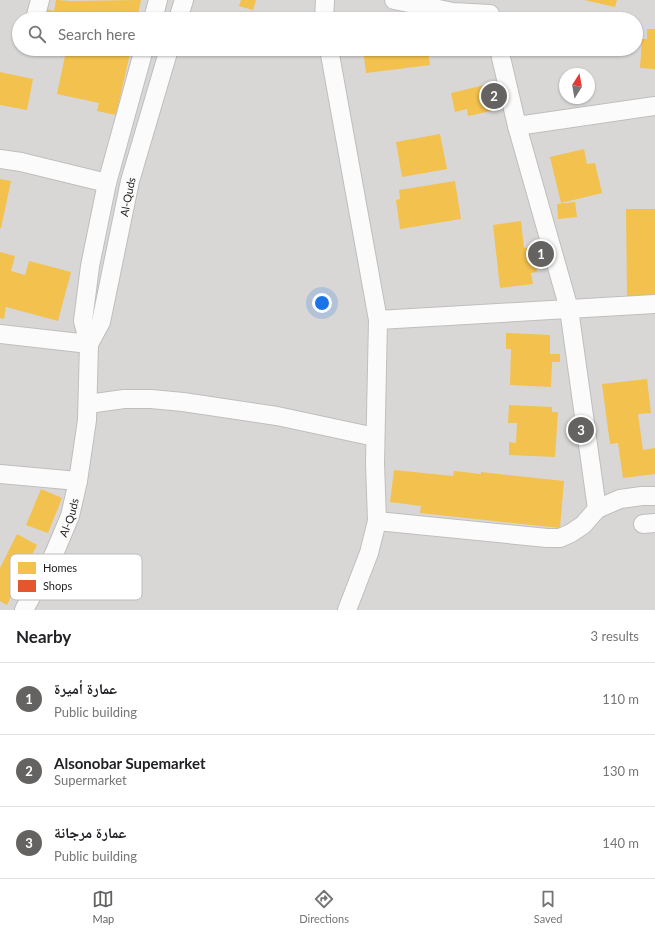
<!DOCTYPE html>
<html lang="en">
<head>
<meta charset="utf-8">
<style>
	body { margin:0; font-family:Lato,"Noto Naskh Arabic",sans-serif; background:#f2f2f2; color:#202124 }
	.compass { position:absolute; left:559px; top:68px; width:36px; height:36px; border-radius:50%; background:#fff; box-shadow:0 1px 3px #0004; rotate:11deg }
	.you { position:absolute; left:322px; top:303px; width:14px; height:14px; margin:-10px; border:3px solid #fff; border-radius:50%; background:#1a73e8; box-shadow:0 0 0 6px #1a73e833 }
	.badge { display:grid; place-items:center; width:26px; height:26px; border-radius:50%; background:#646362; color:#fff; font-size:13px; font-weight:700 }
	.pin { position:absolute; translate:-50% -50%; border:2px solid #fff; box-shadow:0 1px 4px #0006 }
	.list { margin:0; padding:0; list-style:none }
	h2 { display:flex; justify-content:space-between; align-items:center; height:52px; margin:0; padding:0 16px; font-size:17px }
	h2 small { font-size:13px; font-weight:400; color:#757577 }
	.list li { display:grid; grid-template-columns:26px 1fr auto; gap:12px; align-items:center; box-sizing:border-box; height:72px; padding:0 16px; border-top:1px solid #e0e0e0 }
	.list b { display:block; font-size:15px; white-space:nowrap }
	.list p { margin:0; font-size:13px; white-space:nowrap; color:#757577 }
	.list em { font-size:13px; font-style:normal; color:#757577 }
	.icon { flex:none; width:22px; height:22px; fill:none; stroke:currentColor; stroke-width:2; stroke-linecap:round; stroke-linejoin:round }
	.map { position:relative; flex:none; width:655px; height:610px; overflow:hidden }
	.search { position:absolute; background:#fff; box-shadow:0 1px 3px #0004; left:12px; right:12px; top:12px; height:44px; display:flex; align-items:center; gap:10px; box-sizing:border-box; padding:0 14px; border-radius:22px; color:#757577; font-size:15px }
	.sheet { height:268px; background:#fff }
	nav { display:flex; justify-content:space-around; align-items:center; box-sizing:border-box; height:56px; border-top:1px solid #e0e0e0; background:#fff; font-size:11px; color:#757577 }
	nav a { display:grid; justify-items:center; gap:2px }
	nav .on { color:#646362 }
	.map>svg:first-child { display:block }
	.residential { fill:#d9d7d6; fill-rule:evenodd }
	.homes { fill:#f2c14e }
	.shops { fill:#e4572e }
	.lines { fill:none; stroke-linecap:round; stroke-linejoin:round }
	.minor-casing { stroke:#c0bebd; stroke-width:20 }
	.minor { stroke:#fcfbfb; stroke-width:18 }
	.labels { text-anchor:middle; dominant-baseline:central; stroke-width:4; stroke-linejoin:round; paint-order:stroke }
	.street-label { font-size:11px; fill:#1c1c1c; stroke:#fff }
	.key { fill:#fff; stroke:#bbb; stroke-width:1 }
	.key-label { font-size:11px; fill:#1c1c1c }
</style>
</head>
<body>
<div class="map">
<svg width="655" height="610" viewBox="0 0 655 610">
	<rect width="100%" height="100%" fill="#eae7e4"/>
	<path class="residential" d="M0 0H655V610H0ZM19 19H636V49H19ZM565 74H589V98H565Z"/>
	<g class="homes">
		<polygon points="56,0 71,1 141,0 137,19 43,19 46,9 54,11"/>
		<polygon points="241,0 256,0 253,10 239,6"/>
		<polygon points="584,0 617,0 615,7"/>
		<polygon points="647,29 655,29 655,69 640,68 642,39 647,39"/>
		<polygon points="59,49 131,49 116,115 97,111 99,103 57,94 66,51"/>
		<polygon points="363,49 428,49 430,65 366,73"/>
		<polygon points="0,72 33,79 27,110 0,105"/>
		<polygon points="485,85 491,111 468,116 467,109 455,112 451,93"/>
		<polygon points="440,134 447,169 402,177 396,142"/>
		<polygon points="584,149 587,164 595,163 602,193 561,203 550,157"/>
		<polygon points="0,179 11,181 1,228 0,228"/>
		<polygon points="455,181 461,219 400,229 396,200 400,199 399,190"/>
		<polygon points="575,202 577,217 558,219 557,204"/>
		<polygon points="626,209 655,209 655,296 627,296"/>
		<polygon points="521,221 524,248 537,246 538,258 535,259 537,272 531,273 533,284 500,288 493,225"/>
		<polygon points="0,252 15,256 11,271 25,275 29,261 71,272 58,321 6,307 4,319 0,318"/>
		<polygon points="506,333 550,335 550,354 560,354 560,362 552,362 551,387 510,385 511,349 506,349"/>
		<polygon points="647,379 651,413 638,414 643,450 655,448 655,474 623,478 618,443 610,444 602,384"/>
		<polygon points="509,405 552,407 552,412 558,412 555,457 509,455 509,442 516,443 517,423 508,423"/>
		<polygon points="394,470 453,476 454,471 481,474 481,472 564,481 560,528 420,513 421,506 390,502"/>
		<polygon points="41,489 62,498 48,533 26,525"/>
		<polygon points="17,534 37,545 7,605 0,601 0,568"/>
	</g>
	<g class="shops">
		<polygon points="585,15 585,19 551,19 551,18"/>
		<polygon points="523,49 566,49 566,50 524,54"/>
	</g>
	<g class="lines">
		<defs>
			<g id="minor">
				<polyline points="394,0 453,12 490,14"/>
				<polyline points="35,19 40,0"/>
				<polyline points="153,19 158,0"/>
				<polyline points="178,19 184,0"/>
				<polyline points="324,19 325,0"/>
				<polyline points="329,49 378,320 375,463 377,521 369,553 347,610"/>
				<polyline points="499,49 517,126 569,309 597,509"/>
				<polyline points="517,126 655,106"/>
				<polyline points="0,159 21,162 107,183"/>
				<polyline points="378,320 655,304"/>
				<polyline points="0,334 89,344"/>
				<path id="s1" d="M89 344 101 322 130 181 169 49"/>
				<polyline points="88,404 124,399 151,399 183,402 277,416 375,437"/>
				<polyline points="0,474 78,481"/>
				<polyline points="377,521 547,538 560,538 571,533 583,525 597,509 620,499 642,496 655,496"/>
				<polyline points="643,524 655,523"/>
				<path id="s2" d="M24 610 54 554 70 516 78 481 87 420 89 344 83 321 90 266 107 183 144 49"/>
			</g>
		</defs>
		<use href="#minor" class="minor-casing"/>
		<use href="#minor" class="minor"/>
	</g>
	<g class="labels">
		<g class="street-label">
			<text stroke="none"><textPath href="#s1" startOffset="153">Al-Quds</textPath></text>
			<text stroke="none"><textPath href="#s2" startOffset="103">Al-Quds</textPath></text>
		</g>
	</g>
	<rect x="10" y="554" width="132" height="46" rx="6" class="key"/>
	<rect x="18" y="562" width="18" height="12" fill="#f2c14e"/>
	<rect x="18" y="580" width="18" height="12" fill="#e4572e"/>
	<g class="key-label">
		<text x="43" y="572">Homes</text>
		<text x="43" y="590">Shops</text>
	</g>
</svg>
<svg class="compass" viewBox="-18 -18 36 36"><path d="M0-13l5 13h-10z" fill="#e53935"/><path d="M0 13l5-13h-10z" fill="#757577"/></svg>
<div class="you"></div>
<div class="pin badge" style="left:541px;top:254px">1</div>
<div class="pin badge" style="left:494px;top:96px">2</div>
<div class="pin badge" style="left:581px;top:430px">3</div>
<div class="search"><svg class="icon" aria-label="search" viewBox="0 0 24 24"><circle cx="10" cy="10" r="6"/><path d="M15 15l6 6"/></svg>Search here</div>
</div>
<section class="sheet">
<h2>Nearby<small>3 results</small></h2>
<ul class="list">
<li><span class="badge">1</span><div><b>عمارة أميرة</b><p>Public building</p></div><em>110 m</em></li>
<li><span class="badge">2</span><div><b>Alsonobar Supemarket</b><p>Supermarket</p></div><em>130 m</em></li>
<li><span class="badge">3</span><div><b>عمارة مرجانة</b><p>Public building</p></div><em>140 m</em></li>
</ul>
</section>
<nav>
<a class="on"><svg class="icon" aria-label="map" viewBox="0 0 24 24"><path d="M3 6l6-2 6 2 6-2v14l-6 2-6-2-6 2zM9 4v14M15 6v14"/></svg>Map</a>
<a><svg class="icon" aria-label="directions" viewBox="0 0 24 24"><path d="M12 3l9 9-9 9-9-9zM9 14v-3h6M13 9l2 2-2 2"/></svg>Directions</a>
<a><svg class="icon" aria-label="saved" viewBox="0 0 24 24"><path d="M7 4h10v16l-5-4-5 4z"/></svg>Saved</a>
</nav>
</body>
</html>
